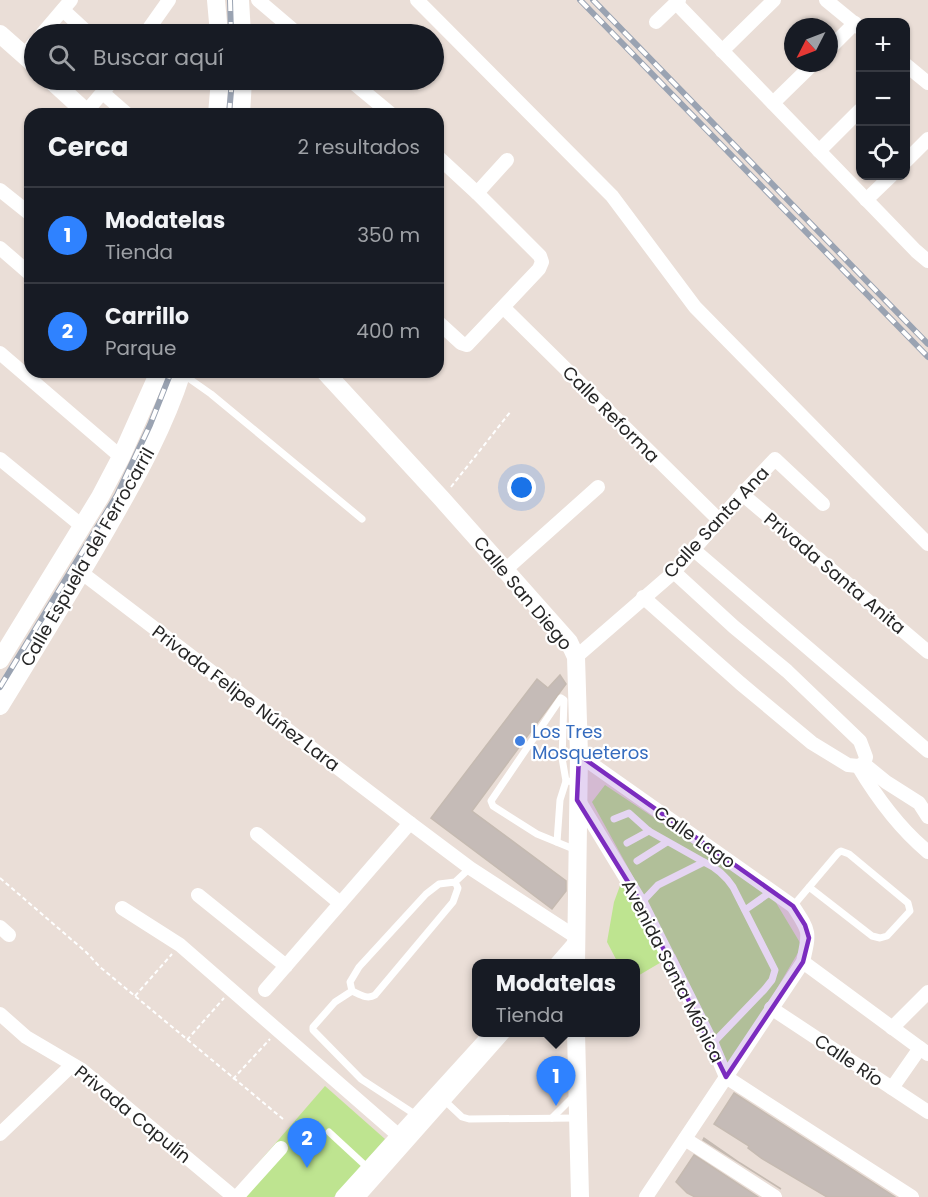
<!DOCTYPE html>
<html lang="es">
<head>
<meta charset="utf-8">
<style>
	body { margin:0; font-family:Poppins,sans-serif; background:#20242c; color:#f1f3f6 }
	.controls { position:absolute; right:18px; top:18px; display:grid; overflow:hidden; border-radius:12px; box-shadow:0 2px 4px #0004 }
	.controls button { width:54px; height:54px; display:grid; place-items:center; padding:0; border:0; border-bottom:2px solid #363941; background:#171b24; color:#f1f3f6; font:30px sans-serif }
	.compass { position:absolute; left:784px; top:18px; width:54px; height:54px; border-radius:50%; background:#171b24; box-shadow:0 2px 4px #0004; rotate:228deg }
	.you { position:absolute; left:522px; top:488px; width:21px; height:21px; margin:-15px; border:4px solid #fff; border-radius:50%; background:#1a73e8; box-shadow:0 0 0 9px #1a73e833 }
	.badge { display:grid; place-items:center; width:39px; height:39px; border-radius:50%; background:#2f82ff; color:#fff; font-size:20px; font-weight:700 }
	.pin { position:absolute; translate:-50% -50px; filter:drop-shadow(0 2px 3px #0008) }
	.pin::after { content:''; position:absolute; top:32px; width:21px; height:18px; background:inherit; clip-path:polygon(0 0,100% 0,50% 100%) }
	.popup { position:absolute; left:472px; top:959px; width:168px; height:78px; box-sizing:border-box; display:grid; place-content:center; border-radius:12px; background:#171b24; filter:drop-shadow(0 2px 4px #0005); font-size:20px; white-space:nowrap; color:#9ea1a6 }
	.popup b { font-size:22px; color:#f1f3f6 }
	.popup::after { content:''; position:absolute; left:50%; top:100%; margin-left:-12px; border:12px solid transparent; border-top-color:#171b24 }
	.list { margin:0; padding:0; list-style:none }
	h2 { display:flex; justify-content:space-between; align-items:center; height:78px; margin:0; padding:0 24px; font-size:26px }
	h2 small { font-size:20px; font-weight:400; color:#9ea1a6 }
	.list li { display:grid; grid-template-columns:39px 1fr auto; gap:18px; align-items:center; box-sizing:border-box; height:96px; padding:0 24px; border-top:2px solid #363941 }
	.list b { display:block; font-size:22px; white-space:nowrap }
	.list p { margin:0; font-size:20px; white-space:nowrap; color:#9ea1a6 }
	.list em { font-size:20px; font-style:normal; color:#9ea1a6 }
	.icon { flex:none; width:33px; height:33px; fill:none; stroke:currentColor; stroke-width:2; stroke-linecap:round; stroke-linejoin:round }
	.map { position:relative; flex:none; width:928px; height:1197px; overflow:hidden }
	.search { position:absolute; background:#171b24; box-shadow:0 2px 4px #0004; left:24px; top:24px; width:420px; height:66px; display:flex; align-items:center; gap:15px; box-sizing:border-box; padding:0 21px; border-radius:33px; color:#9ea1a6; font-size:22px }
	.panel { position:absolute; background:#171b24; box-shadow:0 2px 4px #0004; left:24px; top:108px; width:420px; height:270px; border-radius:18px }
	.map>svg:first-child { display:block }
	.green { fill:#bee490 }
	.building { fill:#c5bbb7; stroke:#c5bab1; stroke-width:1.5 }
	.lines { fill:none; stroke-linecap:round; stroke-linejoin:round }
	.path { stroke:#fff; stroke-width:2; stroke-dasharray:4.5 3; stroke-linecap:butt }
	.lane { stroke:#fff; stroke-width:7 }
	.street { stroke:#fff; stroke-width:14 }
	.secondary { stroke:#fff; stroke-width:18 }
	.rail-casing { stroke:#9aa3b2; stroke-width:6 }
	.rail { stroke:#fff; stroke-width:4; stroke-dasharray:11; stroke-linecap:butt }
	.marked { fill:#7b2cbf; fill-opacity:0.2; stroke:#7b2cbf; stroke-width:4.5; stroke-linejoin:round }
	.shop-dot { fill:#3f7fe0; stroke:#fff; stroke-width:2 }
	.labels { text-anchor:middle; dominant-baseline:central; stroke-width:4.5; stroke-linejoin:round; paint-order:stroke }
	.street-label { font-size:18px; fill:#262626; stroke:#fff }
	.shop-label { font-size:18px; fill:#366cbe; stroke:#fff; text-anchor:start }
</style>
</head>
<body>
<div class="map">
<svg width="928" height="1197" viewBox="0 0 928 1197">
	<rect width="100%" height="100%" fill="#eaded7"/>
	<g class="green">
		<polygon points="605,785 772,896 802,946 734,1061 726,1063 675,954 636,977 636,964 618,963 607,942 614,902 621,883 631,900 642,893 592,802"/>
		<polygon points="325,1086 385,1139 334,1197 229,1197"/>
	</g>
	<g class="building">
		<polygon points="560,675 566,684 472,811 566,881 566,891 552,909 431,818 537,679 548,688"/>
		<polygon points="734,1093 895,1197 827,1197 761,1158 748,1148 749,1146 714,1124"/>
		<polygon points="704,1138 740,1163 781,1189 703,1140"/>
		<polygon points="694,1155 758,1197 695,1197 687,1193 676,1182"/>
	</g>
	<g class="lines">
		<g class="path">
			<polyline points="451,487 511,411"/>
			<polyline points="0,878 86,952 100,967 283,1119"/>
			<polyline points="135,996 172,954"/>
			<polyline points="187,1040 224,998"/>
			<polyline points="233,1079 270,1039"/>
		</g>
		<g class="lane">
			<polyline points="184,375 211,394 362,519"/>
			<polyline points="614,819 629,813 649,831 704,862"/>
			<polyline points="557,842 560,800 566,781"/>
			<polyline points="627,843 649,831"/>
			<polyline points="576,850 537,834 493,806 491,801 561,698 564,700 562,758 566,781 578,782"/>
			<polyline points="637,861 667,842"/>
			<path d="M455 882 458 888 453 902 375 995C367 1000 359 994 352 991L350 982 359 967 426 894 439 884 455 882 470 868"/>
			<path d="M641 903 658 885 704 862C717 868 725 875 733 887L775 970 772 980 764 990 712 1044"/>
			<polyline points="793,906 838,853 841,851 849,854 908,903 910,911 887,936 880,938 872,936 809,887"/>
			<polyline points="745,910 772,891"/>
			<polyline points="352,991 335,1002 313,1027 313,1030 361,1079 416,1115"/>
			<polyline points="444,1100 462,1117 469,1119 577,1118"/>
			<polyline points="552,1118 573,1097"/>
			<polyline points="329,1132 368,1168"/>
		</g>
		<g class="street">
			<polyline points="258,0 298,34"/>
			<polyline points="417,0 612,196 695,307 928,544"/>
			<polyline points="826,0 860,28"/>
			<polyline points="676,3 916,251 928,261"/>
			<polyline points="63,10 89,34"/>
			<polyline points="656,22 679,0"/>
			<polyline points="42,34 71,0"/>
			<polyline points="145,34 169,0"/>
			<polyline points="829,49 855,23"/>
			<polyline points="722,51 774,0"/>
			<polyline points="25,55 34,43"/>
			<polyline points="906,65 928,83"/>
			<polyline points="350,80 391,114"/>
			<polyline points="103,93 127,114"/>
			<polyline points="773,103 814,63"/>
			<polyline points="86,112 113,80"/>
			<polyline points="819,151 860,110"/>
			<polyline points="438,157 477,193 540,256 542,262 539,269 467,345 461,343 438,322"/>
			<polyline points="906,161 928,139"/>
			<polyline points="0,190 30,214"/>
			<polyline points="477,193 507,160"/>
			<polyline points="866,200 891,176"/>
			<polyline points="0,248 30,274"/>
			<polyline points="504,308 719,520"/>
			<polyline points="0,353 121,457"/>
			<polyline points="0,459 82,526"/>
			<polyline points="742,494 928,652"/>
			<polyline points="694,550 928,751"/>
			<polyline points="505,570 598,487"/>
			<polyline points="674,572 734,627 787,671 860,741 866,757 864,764"/>
			<polyline points="82,573 410,823 470,868 576,937"/>
			<polyline points="643,597 740,683 812,743 848,765 858,766 864,764 886,782 919,803 928,817"/>
			<polyline points="576,657 674,572 742,494 775,459 823,504"/>
			<path d="M579 755 793 906C810 932 810 931 803 962L646 1197"/>
			<path d="M858 766C877 798 899 828 928 852"/>
			<polyline points="579,801 641,903 712,1044 726,1077 912,1197"/>
			<polyline points="257,834 340,903"/>
			<polyline points="198,895 286,966"/>
			<polyline points="122,908 180,945 398,1135"/>
			<polyline points="0,927 9,935"/>
			<polyline points="803,962 928,1054"/>
			<polyline points="556,964 576,941"/>
			<polyline points="265,990 410,823"/>
			<polyline points="771,1008 928,1112"/>
			<polyline points="0,1014 26,1037 82,1070 234,1197"/>
			<polyline points="892,1028 928,992"/>
			<polyline points="892,1088 920,1048"/>
			<polyline points="0,1134 72,1065"/>
			<polyline points="685,1139 775,1197"/>
			<polyline points="237,1197 281,1148"/>
			<polyline points="342,1197 492,1032"/>
			<polyline points="358,1197 504,1032"/>
		</g>
		<g class="secondary">
			<polyline points="216,0 219,34"/>
			<polyline points="240,0 242,34"/>
			<polyline points="0,34 34,64"/>
			<polyline points="51,80 88,114"/>
			<polyline points="217,114 220,80"/>
			<polyline points="241,114 243,80"/>
			<polyline points="325,372 442,499 569,642 576,657 579,755 576,964"/>
			<polyline points="0,660 100,497 121,457 159,372"/>
			<path d="M0 706C37 646 74 586 109 525 137 476 165 426 182 372"/>
			<polyline points="576,1032 580,1197"/>
		</g>
		<defs>
			<g id="rail">
				<polyline points="230,0 231,34"/>
				<polyline points="580,0 928,357"/>
				<polyline points="593,0 928,344"/>
				<polyline points="229,114 232,80"/>
				<polyline points="0,687 117,495 150,425 171,372"/>
			</g>
		</defs>
		<use href="#rail" class="rail-casing"/>
		<use href="#rail" class="rail"/>
	</g>
	<path class="marked" d="M579 755 793 906 805 925 809 938 803 962 726 1077 641 903 577 800Z"/>
	<circle class="shop-dot" cx="520" cy="741" r="6"/>
	<g class="labels">
		<g class="street-label">
			<text transform="translate(611 414) rotate(45)">Calle Reforma</text>
			<text transform="translate(716 522) rotate(-47)">Calle Santa Ana</text>
			<text transform="translate(87 557) rotate(-60)">Calle Espuela del Ferrocarril</text>
			<text transform="translate(835 573) rotate(40)">Privada Santa Anita</text>
			<text transform="translate(523 593) rotate(50)">Calle San Diego</text>
			<text transform="translate(246 698) rotate(37)">Privada Felipe Núñez Lara</text>
			<text transform="translate(695 837) rotate(35)">Calle Lago</text>
			<text transform="translate(673 971) rotate(63)">Avenida Santa Mónica</text>
			<text transform="translate(849 1060) rotate(34)">Calle Río</text>
			<text transform="translate(133 1114) rotate(39)">Privada Capulín</text>
		</g>
		<g class="shop-label">
			<text x="532" y="731">Los Tres<tspan x="532" dy="21">Mosqueteros</tspan></text>
		</g>
	</g>
</svg>
<div class="controls">
<button>+</button>
<button>−</button>
<button><svg class="icon" aria-label="locate" viewBox="0 0 24 24"><circle cx="12" cy="12" r="6"/><path d="M12 2v4M12 18v4M2 12h4M18 12h4"/></svg></button>
</div>
<svg class="compass" viewBox="-18 -18 36 36"><path d="M0-13l5 13h-10z" fill="#e53935"/><path d="M0 13l5-13h-10z" fill="#9ea1a6"/></svg>
<div class="you"></div>
<div class="pin badge" style="left:556px;top:1106px">1</div>
<div class="popup"><b>Modatelas</b>Tienda</div>
<div class="pin badge" style="left:307px;top:1168px">2</div>
<div class="search"><svg class="icon" aria-label="search" viewBox="0 0 24 24"><circle cx="10" cy="10" r="6"/><path d="M15 15l6 6"/></svg>Buscar aquí</div>
<section class="panel">
<h2>Cerca<small>2 resultados</small></h2>
<ul class="list">
<li><span class="badge">1</span><div><b>Modatelas</b><p>Tienda</p></div><em>350 m</em></li>
<li><span class="badge">2</span><div><b>Carrillo</b><p>Parque</p></div><em>400 m</em></li>
</ul>
</section>
</div>
</body>
</html>
